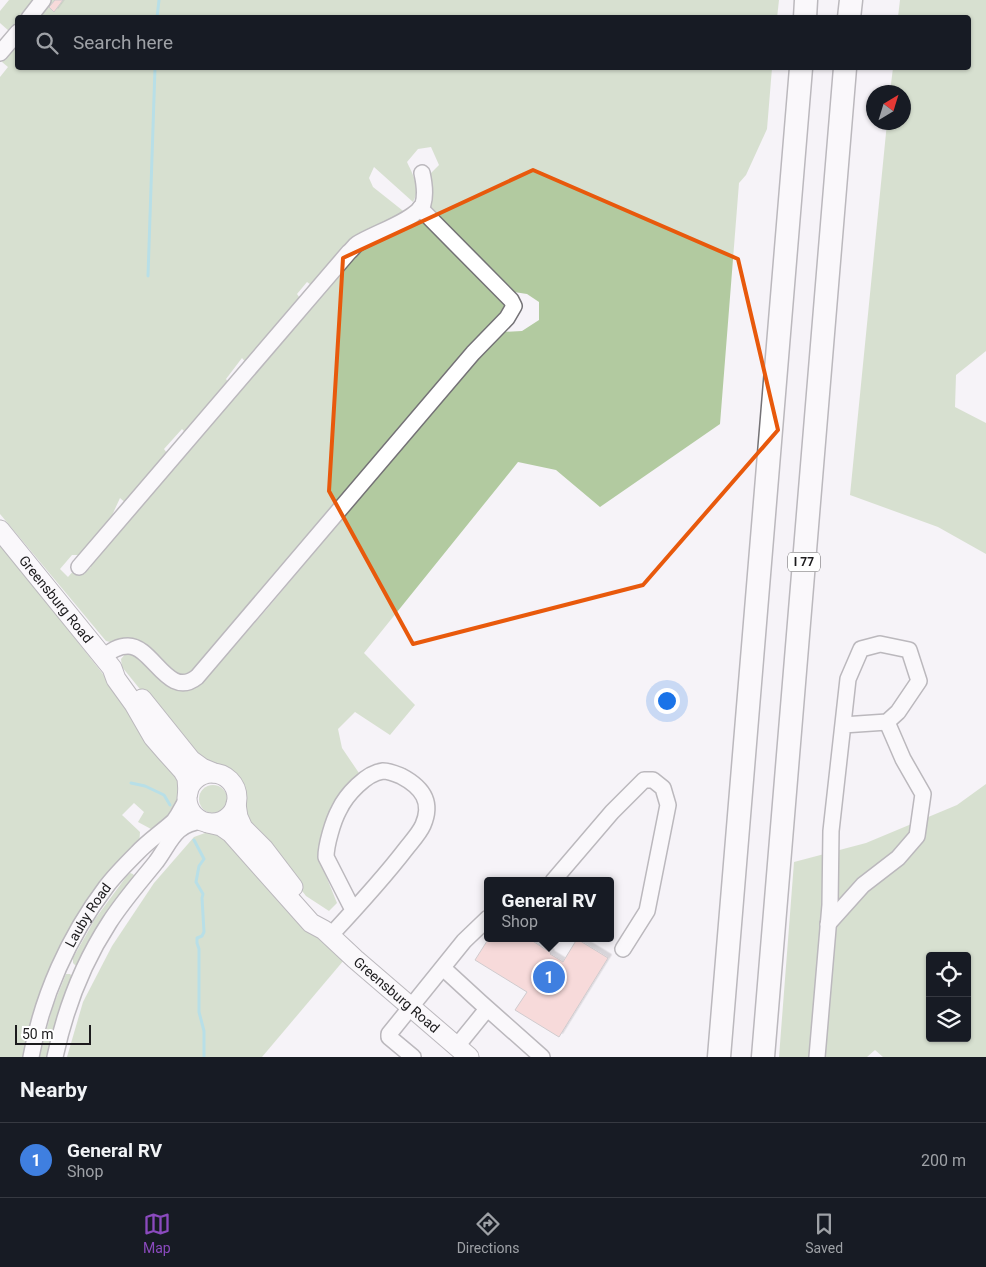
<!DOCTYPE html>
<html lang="en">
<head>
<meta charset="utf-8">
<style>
	body { margin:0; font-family:Roboto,sans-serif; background:#242831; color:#f1f3f6 }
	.controls { position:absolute; right:15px; bottom:15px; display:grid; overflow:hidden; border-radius:5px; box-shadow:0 1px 4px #0004 }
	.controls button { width:45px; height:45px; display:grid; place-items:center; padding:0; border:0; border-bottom:1px solid #363941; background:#171b24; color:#f1f3f6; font:25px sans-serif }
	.compass { position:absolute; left:866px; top:85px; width:45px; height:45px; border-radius:50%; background:#171b24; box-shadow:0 1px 4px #0004; rotate:38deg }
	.scale { position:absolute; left:15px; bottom:12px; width:76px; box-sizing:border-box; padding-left:5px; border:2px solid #1c1b1d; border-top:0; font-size:14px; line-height:18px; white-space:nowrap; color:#1c1b1d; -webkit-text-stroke:4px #fff; paint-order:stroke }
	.you { position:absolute; left:666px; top:700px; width:18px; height:18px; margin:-12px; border:4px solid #fff; border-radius:50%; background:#1a73e8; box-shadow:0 0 0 8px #1a73e833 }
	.badge { display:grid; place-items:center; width:32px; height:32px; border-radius:50%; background:#8b4abe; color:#fff; font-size:16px; font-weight:700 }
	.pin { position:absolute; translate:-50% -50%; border:2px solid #fff; box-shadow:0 1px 5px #0006 }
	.popup { position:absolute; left:484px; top:877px; width:130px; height:65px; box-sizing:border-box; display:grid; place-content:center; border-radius:5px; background:#171b24; filter:drop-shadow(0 1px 4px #0005); font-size:16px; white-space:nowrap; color:#9ea1a6 }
	.popup b { font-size:19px; color:#f1f3f6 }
	.popup::after { content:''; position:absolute; left:50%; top:100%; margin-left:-10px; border:10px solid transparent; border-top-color:#171b24 }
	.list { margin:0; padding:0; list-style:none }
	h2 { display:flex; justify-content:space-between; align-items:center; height:65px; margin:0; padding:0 20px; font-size:21px }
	h2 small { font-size:16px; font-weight:400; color:#9ea1a6 }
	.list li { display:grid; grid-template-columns:32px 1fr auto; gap:15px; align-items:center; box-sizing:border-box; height:75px; padding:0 20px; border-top:1px solid #363941 }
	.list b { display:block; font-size:19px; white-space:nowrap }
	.list p { margin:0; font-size:16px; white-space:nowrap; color:#9ea1a6 }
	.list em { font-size:16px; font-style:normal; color:#9ea1a6 }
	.icon { flex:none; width:28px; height:28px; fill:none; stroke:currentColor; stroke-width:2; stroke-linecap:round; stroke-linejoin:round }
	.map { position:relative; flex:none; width:986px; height:1057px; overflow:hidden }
	.search { position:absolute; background:#171b24; box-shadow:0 1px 4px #0004; left:15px; right:15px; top:15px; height:55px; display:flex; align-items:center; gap:12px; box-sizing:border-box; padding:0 18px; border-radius:5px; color:#9ea1a6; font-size:19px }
	.sheet { height:140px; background:#171b24 }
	nav { display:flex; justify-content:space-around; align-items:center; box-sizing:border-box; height:70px; border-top:1px solid #363941; background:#171b24; font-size:14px; color:#9ea1a6 }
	nav a { display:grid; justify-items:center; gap:2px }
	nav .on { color:#8b4abe }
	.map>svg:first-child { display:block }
	.green { fill:#b2caa0; fill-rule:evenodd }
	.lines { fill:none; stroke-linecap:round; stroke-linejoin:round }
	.stream { stroke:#6dc7d3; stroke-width:3 }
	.building { fill:#f9bdb6; stroke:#a19c9b; filter:url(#shadow) }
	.minor-casing { stroke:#747276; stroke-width:18 }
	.major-casing { stroke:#747276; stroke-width:21 }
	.highway-casing { stroke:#747276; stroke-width:25 }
	.minor { stroke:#fff; stroke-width:15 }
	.major { stroke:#fff; stroke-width:19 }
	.highway { stroke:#fff; stroke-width:22 }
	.marked { fill:none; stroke:#e8590c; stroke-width:4; stroke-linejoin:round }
	.labels { text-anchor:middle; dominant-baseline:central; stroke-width:4; stroke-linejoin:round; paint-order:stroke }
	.shield { fill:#fff; stroke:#605f61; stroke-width:1 }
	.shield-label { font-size:12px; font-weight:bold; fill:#1c1b1d }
	.street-label { font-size:14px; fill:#1c1b1d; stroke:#fff }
</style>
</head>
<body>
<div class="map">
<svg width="986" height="1057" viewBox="0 0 986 1057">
	<defs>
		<filter id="shadow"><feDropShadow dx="3.5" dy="-3.5" stdDeviation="0" flood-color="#0004"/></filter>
	</defs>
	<rect width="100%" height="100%" fill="#f6f3f8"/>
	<g class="green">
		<polygon points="9,0 34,0 20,17 18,18 17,21 9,31 0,23 0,11"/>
		<polygon points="50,0 779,0 777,18 35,18"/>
		<polygon points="900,0 986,0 986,351 956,375 955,407 986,423 986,554 938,527 850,495 887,123 904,122 904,92 890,92 893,68 968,68 968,18 898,17"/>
		<path d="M17 41 18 68H772L767 129 746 175 739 183 720 424 600 507 556 470 518 462 364 653 415 705 390 735 355 712 338 729 342 748 361 776 343 793 329 814 321 840 320 861 337 903 329 911 306 896 253 828 245 807 246 790 230 771 207 764 191 752 122 667 121 659 126 653 132 652 167 682 186 690 199 686 266 610 490 342 502 332 522 331 539 320V302L527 294 514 292 429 212 428 204 430 174 439 165 431 147 418 149 407 162C413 175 421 188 413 202L374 167 369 178 373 187 407 214 368 233 349 245 314 287 307 282 297 294 302 301 248 365 242 358 226 379 230 385 188 435 182 429 164 449 169 456 128 505 120 498 109 522 83 555H72L60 569 68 577 75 569 84 574 91 567 88 561 350 255C361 247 372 240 384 233 397 227 409 222 420 215L507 303C504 319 484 334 473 346L192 675 181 677 169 672 149 651 136 642 121 640 114 643 106 641 0 514V77L8 67 2 62Z"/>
		<polygon points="0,543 180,772 180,802 161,828 151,829 138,822 144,812 134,803 122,815 140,832 139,847 111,873 24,1057 0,1057"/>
		<path d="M986 784V1057H883L875 1050 867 1057H779L794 862 866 843 957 805ZM930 956H967V1038H930Z"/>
		<circle cx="213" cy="799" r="14"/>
		<polygon points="215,832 230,841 344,960 262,1057 67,1057 83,1002 112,946 154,883 194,837 205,833"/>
		<polygon points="130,873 133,874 135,877 79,966 75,965 73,963 73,958 95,919 126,877"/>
		<polygon points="66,974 70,974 73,977 50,1057 39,1057 53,1006"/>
	</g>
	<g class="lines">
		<g class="stream">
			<polyline points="157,18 159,0"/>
			<polyline points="148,276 155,68"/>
			<polyline points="131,783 145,786 164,795 170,805"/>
			<polyline points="194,840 204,859 199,866 196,882 203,894 202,898 204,932 202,936 197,938 197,943 199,949 199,1012 204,1031 204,1057"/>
		</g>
	</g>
	<g class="building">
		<polygon points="55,0 63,0 54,12 49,7"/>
		<polygon points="489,938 528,938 551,953 550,954 563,962 577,939 608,958 559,1037 515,1010 527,992 475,960"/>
	</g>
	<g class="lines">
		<defs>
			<g id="minor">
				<polyline points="29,18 43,0"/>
				<polyline points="0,53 18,32"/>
				<path d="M79 567 349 252C352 250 354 246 357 244 372 234 416 220 423 204 426 194 424 182 422 173"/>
				<path d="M103 657C111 651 118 646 128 646 153 646 168 700 197 677L473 353 507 318 514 306 511 300 420 208"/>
				<polyline points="553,881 612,812 644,780 653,780 663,788 668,805 647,911 623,949"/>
				<polyline points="828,924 863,885 898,858 917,836 923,794 903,759 887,722"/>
				<path d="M330 936C356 908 382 880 405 850 411 842 419 834 423 825 433 802 422 787 401 776 396 774 389 771 383 771 366 773 346 795 339 810 333 821 326 845 326 857L353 910"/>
				<polyline points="443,968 480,1002 542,1057"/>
				<polyline points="457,1046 487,1009"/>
				<path id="s1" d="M31 1057C42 996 69 936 106 887 115 875 126 864 137 853 148 841 162 832 174 821L178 815 187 799"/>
				<path d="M55 1057C65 1010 83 963 109 923 123 901 140 882 156 862 171 842 174 824 202 821"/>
				<polyline points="413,1057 389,1037 389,1034 464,941 488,918"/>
				<polyline points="817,1057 830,905 831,831 848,679 861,649 880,644 909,650 919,681 898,712 887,722 843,725"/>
			</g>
			<g id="major">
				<path id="s2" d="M0 530 112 668 116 679 134 704 153 737 166 752 183 771 187 778 188 793"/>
				<polyline points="142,699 191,760 202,768 214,773"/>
				<circle cx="212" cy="798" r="25"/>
				<polyline points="236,804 238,817 243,828 264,849 293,887"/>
				<path id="s3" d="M208 823 221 826 231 833 311 923 324 930 355 959 469 1057"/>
			</g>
			<g id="highway">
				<polyline points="805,18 806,0"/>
				<polyline points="849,18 851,0"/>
				<polyline points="719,1057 801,68"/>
				<polyline points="763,1057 845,68"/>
			</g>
		</defs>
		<use href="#minor" class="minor-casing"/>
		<use href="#major" class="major-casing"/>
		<use href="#highway" class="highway-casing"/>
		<use href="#minor" class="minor"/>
		<use href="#major" class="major"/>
		<use href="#highway" class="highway"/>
	</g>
	<path d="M0 0H986V1057H0ZM533 170 738 259 778 430 643 585 413 644 329 491 343 258Z" fill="#f6f3f8" fill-opacity=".55" fill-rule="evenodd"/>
	<path class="marked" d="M533 170 738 259 778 430 643 585 413 644 329 491 343 258Z"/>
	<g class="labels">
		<rect class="shield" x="788" y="552.5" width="32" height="19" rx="4"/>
		<g class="shield-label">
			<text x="804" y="562">I 77</text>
		</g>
		<g class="street-label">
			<text stroke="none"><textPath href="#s2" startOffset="89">Greensburg Road</textPath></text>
			<text stroke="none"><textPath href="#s1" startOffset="154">Lauby Road</textPath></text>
			<text stroke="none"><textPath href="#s3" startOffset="258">Greensburg Road</textPath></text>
		</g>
	</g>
</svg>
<div class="controls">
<button><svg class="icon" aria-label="locate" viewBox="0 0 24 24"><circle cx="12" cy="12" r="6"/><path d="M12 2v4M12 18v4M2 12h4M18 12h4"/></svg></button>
<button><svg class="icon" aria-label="layers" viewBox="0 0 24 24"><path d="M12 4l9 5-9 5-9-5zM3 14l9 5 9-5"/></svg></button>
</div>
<svg class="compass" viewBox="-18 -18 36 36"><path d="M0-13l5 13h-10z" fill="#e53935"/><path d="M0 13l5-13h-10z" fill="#9ea1a6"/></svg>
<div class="scale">50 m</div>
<div class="you"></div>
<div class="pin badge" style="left:549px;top:977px;background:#3f7fe0">1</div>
<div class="popup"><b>General RV</b>Shop</div>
<div class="search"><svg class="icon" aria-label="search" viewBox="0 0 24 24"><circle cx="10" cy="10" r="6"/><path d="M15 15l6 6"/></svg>Search here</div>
</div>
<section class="sheet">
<h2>Nearby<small></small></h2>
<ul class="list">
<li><span class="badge" style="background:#3f7fe0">1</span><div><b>General RV</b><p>Shop</p></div><em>200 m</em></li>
</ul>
</section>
<nav>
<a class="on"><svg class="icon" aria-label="map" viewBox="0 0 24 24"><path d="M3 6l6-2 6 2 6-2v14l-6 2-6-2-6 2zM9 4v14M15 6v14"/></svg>Map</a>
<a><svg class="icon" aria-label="directions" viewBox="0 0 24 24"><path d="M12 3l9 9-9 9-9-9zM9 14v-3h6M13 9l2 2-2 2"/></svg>Directions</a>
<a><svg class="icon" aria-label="saved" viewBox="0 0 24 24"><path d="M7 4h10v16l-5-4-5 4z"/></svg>Saved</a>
</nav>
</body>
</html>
